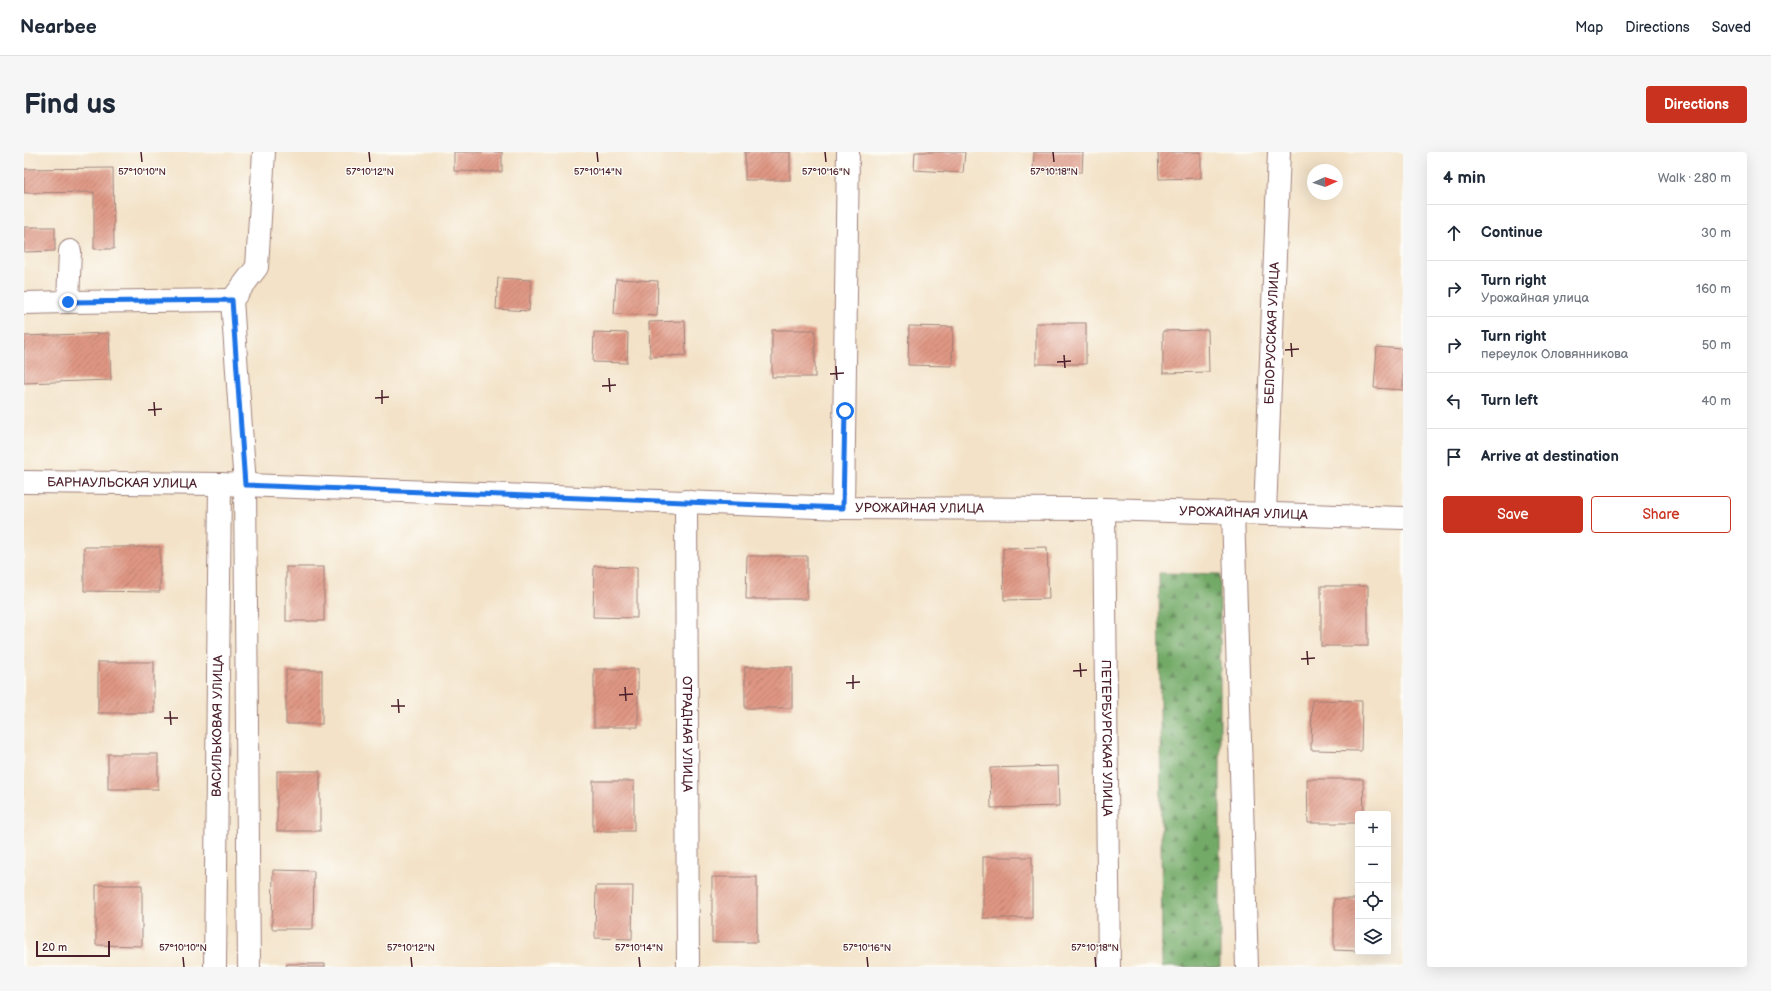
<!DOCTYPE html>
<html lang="en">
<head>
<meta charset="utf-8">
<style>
	body { margin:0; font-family:"Balsamiq Sans",sans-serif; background:#f6f6f7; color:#1f2937 }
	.controls { position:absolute; right:12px; bottom:12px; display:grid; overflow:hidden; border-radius:4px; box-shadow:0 4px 16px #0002 }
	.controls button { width:36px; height:36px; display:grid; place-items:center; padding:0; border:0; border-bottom:1px solid #e0e1e3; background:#fff; color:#1f2937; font:20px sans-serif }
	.compass { position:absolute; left:1283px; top:12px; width:36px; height:36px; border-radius:50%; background:#fff; box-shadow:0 4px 16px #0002; rotate:87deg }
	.scale { position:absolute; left:12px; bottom:10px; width:74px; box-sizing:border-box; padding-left:4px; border:2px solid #4a1f2b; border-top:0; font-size:11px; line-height:14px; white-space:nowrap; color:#4a1f2b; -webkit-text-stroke:3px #fdfcf7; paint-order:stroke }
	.stop { position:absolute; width:12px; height:12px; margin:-9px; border:3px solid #1a73e8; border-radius:50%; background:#fff }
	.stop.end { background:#1a73e8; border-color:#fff; box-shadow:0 1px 4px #0008 }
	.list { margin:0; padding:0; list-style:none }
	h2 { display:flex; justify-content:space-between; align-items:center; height:52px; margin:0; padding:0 16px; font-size:17px }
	h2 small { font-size:13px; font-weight:400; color:#747a83 }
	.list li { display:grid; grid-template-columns:26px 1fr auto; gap:12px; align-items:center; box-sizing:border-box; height:56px; padding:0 16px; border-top:1px solid #e0e1e3 }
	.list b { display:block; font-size:15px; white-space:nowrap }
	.list p { margin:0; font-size:13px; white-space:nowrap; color:#747a83 }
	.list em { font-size:13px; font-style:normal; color:#747a83 }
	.actions { display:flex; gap:8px; padding:12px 16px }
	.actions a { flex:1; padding:9px 0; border:1px solid #c8321e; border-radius:4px; text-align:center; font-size:14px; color:#c8321e }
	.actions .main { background:#c8321e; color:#fff }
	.icon { flex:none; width:22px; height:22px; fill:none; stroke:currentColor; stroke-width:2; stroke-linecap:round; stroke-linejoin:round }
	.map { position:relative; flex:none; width:1379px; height:815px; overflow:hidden; border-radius:4px }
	header { display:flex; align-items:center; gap:24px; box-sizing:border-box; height:56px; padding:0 20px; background:#fff; border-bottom:1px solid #e0e1e3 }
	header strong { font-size:19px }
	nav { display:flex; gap:22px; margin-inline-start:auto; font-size:14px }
	.intro { display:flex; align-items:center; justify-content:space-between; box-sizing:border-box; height:96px; padding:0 24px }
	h1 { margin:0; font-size:28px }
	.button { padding:10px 18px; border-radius:4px; background:#c8321e; color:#fff; font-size:14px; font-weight:700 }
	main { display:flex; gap:24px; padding:0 24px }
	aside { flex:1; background:#fff; border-radius:4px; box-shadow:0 4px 16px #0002 }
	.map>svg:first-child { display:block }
	.forest { fill:url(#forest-firs); stroke:#5e644a }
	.building { fill:url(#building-hatch) }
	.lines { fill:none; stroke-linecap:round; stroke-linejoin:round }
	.minor-casing { stroke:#9e8079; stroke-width:24 }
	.minor { stroke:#fff; stroke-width:22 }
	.route { stroke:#1a73e8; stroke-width:5 }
	.ticks { fill:none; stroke:#4a1f2b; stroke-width:1.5 }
	.labels { text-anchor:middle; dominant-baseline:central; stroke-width:3; stroke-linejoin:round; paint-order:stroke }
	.street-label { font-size:13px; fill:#4a1f2b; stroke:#fdfcf7 }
	.ticks-label { font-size:10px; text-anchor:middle; fill:#4a1f2b; stroke:#fdfcf7; stroke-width:3; stroke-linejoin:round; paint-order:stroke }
</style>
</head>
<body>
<header>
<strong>Nearbee</strong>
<nav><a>Map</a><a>Directions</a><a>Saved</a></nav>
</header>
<div class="intro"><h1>Find us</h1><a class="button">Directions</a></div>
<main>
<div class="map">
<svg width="1379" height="815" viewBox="0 0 1379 815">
	<defs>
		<pattern id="forest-firs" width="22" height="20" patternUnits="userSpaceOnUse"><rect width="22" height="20" fill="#73aa68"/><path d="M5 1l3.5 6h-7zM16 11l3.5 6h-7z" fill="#608a56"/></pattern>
		<pattern id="building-hatch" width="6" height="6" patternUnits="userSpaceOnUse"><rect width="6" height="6" fill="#df9683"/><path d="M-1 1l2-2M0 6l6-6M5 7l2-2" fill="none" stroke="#b77a6b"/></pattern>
	</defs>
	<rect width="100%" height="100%" fill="#fdfcf7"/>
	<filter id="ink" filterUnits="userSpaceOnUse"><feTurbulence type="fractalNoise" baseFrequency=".025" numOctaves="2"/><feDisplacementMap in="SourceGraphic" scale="8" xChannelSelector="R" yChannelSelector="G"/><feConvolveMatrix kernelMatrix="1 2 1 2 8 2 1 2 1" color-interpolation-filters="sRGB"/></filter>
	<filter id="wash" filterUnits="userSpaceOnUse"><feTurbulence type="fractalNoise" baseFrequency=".012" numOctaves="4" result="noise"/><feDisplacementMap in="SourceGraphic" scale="16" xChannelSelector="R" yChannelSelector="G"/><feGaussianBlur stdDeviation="0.9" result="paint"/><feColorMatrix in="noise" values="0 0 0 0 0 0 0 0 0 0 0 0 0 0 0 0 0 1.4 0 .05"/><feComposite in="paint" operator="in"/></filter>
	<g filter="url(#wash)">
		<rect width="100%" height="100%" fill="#f3e2c7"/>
		<polygon class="forest" points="1135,421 1196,422 1196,815 1138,815"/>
		<g id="blocks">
			<g class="building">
				<polygon points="430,0 478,0 478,20 430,19"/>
				<rect x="721" y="0" width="45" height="28"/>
				<polygon points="891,0 941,0 939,21 890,18"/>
				<polygon points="1010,0 1059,0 1058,20 1009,19"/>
				<polygon points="1134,0 1177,0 1177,26 1135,27"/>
				<polygon points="89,16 90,97 70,97 70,40 0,41 0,17"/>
				<polygon points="0,75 31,75 31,99 0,100"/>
				<polygon points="474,126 507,128 505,159 472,157"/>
				<polygon points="592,127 634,129 633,164 590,162"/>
				<polygon points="661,169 662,203 626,205 625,170"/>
				<rect x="1012" y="171" width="50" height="41"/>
				<polygon points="885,174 929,175 928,214 884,213"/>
				<rect x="748" y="178" width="43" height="47"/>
				<polygon points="1184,178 1185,220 1139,221 1139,179"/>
				<polygon points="570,180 604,181 603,211 569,210"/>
				<polygon points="85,181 87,228 0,231 0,184"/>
				<polygon points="1353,195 1379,197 1379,238 1350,236"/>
				<polygon points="60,395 136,395 136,440 60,439"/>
				<polygon points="1023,395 1025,447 980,448 979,396"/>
				<polygon points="723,404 783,404 783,447 722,447"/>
				<polygon points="570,414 613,415 613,466 569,465"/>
				<rect x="262" y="415" width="38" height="54"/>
				<rect x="1297" y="434" width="47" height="60"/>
				<rect x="74" y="510" width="56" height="51"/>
				<rect x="721" y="515" width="47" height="41"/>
				<rect x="570" y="517" width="44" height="58"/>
				<rect x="262" y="518" width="36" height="54"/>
				<polygon points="1288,548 1338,549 1337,599 1287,598"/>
				<rect x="84" y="602" width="50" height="35"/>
				<polygon points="1034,614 1035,654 967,656 966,616"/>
				<rect x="253" y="619" width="43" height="60"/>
				<polygon points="1283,627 1339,627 1340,662 1334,662 1334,671 1284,671"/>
				<rect x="569" y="629" width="41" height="50"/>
				<rect x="959" y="705" width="49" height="61"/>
				<polygon points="249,718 290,719 289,777 248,777"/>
				<rect x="688" y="725" width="45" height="65"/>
				<polygon points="72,733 118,733 118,794 72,793"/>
				<polygon points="572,734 609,734 608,787 571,786"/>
				<polygon points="1310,747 1334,747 1334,799 1310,798"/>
				<polygon points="263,812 301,812 301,815 262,815"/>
			</g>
		</g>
	</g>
	<g filter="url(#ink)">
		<use href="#blocks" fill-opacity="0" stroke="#9e8079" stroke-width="1"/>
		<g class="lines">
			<defs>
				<g id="minor">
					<polyline points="46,99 44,150 208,148"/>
					<polyline points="0,151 44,150"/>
					<path id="s1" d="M0 330 196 332 819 356 1080 357 1379 366"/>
					<path id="s2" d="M662 349 664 815"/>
					<polyline points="819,356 824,0"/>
					<path id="s3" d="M1080 357 1085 815"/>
					<polyline points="1209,360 1223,815"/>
					<path id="s4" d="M1241 361 1255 0"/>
					<path id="s5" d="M191 815 196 332"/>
					<polyline points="225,815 221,333 208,148 233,115 240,0"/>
				</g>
			</defs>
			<use href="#minor" class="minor-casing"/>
			<use href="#minor" class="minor"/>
		</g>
	</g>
	<g class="lines" filter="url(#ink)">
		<polyline class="route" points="44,150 208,148 221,333 819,356 821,259"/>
	</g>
	<path class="ticks" d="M117 0 118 10M345 0 346 10M573 0 574 10M801 0 802 10M1029 0 1030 10M1267 191 1268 205M1261 198 1275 197M1040 203 1041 216M1033 210 1047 209M812 214 813 228M806 222 820 221M585 226 586 240M578 234 592 233M358 238V252M351 246 365 245M130 250 131 264M124 258 138 257M1283 499 1284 513M1277 507 1291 506M1056 511 1057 525M1049 519 1063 518M829 523V537M822 531 836 530M601 535 602 549M595 543 609 542M374 547 375 561M367 554H381M146 559 147 573M140 566H154M159 805 160 815M387 805 388 815M615 805 616 815M843 805 844 815M1071 805 1072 815"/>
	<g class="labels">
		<g class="street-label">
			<text stroke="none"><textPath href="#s4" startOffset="180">БЕЛОРУССКАЯ УЛИЦА</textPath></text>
			<text stroke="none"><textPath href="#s1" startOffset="98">БАРНАУЛЬСКАЯ УЛИЦА</textPath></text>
			<text stroke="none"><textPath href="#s1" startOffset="896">УРОЖАЙНАЯ УЛИЦА</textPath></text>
			<text stroke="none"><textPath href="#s1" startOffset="1220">УРОЖАЙНАЯ УЛИЦА</textPath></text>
			<text stroke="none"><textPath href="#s5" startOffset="241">ВАСИЛЬКОВАЯ УЛИЦА</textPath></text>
			<text stroke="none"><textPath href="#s2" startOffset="233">ОТРАДНАЯ УЛИЦА</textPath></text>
			<text stroke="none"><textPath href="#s3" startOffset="229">ПЕТЕРБУРГСКАЯ УЛИЦА</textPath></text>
		</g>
	</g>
	<g class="ticks-label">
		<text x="118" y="23">57°10'10"N</text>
		<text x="346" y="23">57°10'12"N</text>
		<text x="574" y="23">57°10'14"N</text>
		<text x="802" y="23">57°10'16"N</text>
		<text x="1030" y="23">57°10'18"N</text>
		<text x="159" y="799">57°10'10"N</text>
		<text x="387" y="799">57°10'12"N</text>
		<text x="615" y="799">57°10'14"N</text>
		<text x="843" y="799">57°10'16"N</text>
		<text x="1071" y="799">57°10'18"N</text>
	</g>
</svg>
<div class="controls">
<button>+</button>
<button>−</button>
<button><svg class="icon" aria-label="locate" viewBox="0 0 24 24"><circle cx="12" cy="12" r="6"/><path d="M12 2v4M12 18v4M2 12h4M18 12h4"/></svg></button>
<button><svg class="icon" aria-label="layers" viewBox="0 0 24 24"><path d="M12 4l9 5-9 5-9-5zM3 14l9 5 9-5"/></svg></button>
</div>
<svg class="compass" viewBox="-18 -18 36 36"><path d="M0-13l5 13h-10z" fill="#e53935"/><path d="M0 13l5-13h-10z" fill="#747a83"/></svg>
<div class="scale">20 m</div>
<div class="stop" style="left:821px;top:259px"></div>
<div class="stop end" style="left:44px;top:150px"></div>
</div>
<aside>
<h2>4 min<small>Walk · 280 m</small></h2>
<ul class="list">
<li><svg class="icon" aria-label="ahead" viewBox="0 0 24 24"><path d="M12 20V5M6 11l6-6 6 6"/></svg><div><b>Continue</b></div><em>30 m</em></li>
<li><svg class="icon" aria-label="right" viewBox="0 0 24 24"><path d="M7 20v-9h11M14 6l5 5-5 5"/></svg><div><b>Turn right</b><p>Урожайная улица</p></div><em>160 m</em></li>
<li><svg class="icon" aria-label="right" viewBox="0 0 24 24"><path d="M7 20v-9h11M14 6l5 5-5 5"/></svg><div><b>Turn right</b><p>переулок Оловянникова</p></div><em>50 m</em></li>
<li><svg class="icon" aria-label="left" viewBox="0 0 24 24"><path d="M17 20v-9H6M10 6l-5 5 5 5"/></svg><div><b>Turn left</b></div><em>40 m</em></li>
<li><svg class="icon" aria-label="arrive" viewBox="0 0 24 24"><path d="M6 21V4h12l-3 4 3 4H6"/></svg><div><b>Arrive at destination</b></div></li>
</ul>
<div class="actions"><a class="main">Save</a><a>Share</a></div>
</aside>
</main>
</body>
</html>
